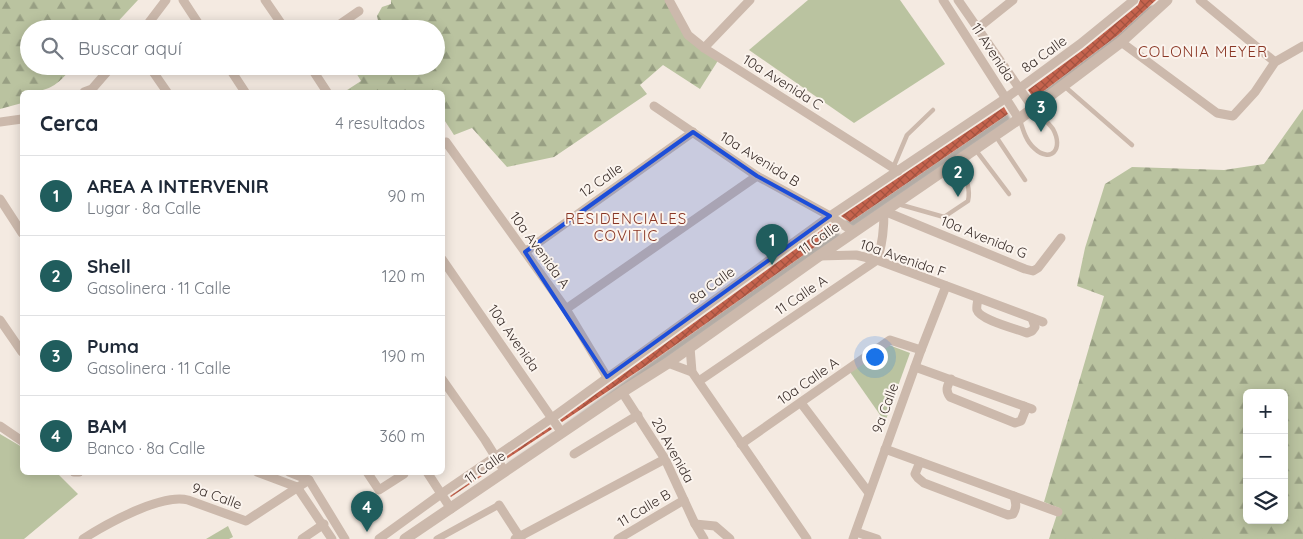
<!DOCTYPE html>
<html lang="es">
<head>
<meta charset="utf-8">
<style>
	body { margin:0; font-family:Quicksand,sans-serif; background:#f2f2f3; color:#1f2937 }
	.controls { position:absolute; right:15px; bottom:15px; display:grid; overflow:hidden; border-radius:8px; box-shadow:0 2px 12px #0003 }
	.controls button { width:45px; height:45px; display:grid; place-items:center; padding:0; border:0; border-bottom:1px solid #e0e1e3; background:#fff; color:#1f2937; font:25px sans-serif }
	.you { position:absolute; left:874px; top:356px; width:18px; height:18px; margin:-12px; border:4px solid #fff; border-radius:50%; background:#1a73e8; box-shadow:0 0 0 8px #1a73e833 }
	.badge { display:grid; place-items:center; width:32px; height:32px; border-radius:50%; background:#205d5d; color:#fff; font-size:16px; font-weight:700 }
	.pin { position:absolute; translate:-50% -41px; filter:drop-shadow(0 1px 2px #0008) }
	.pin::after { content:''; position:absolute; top:26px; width:18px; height:15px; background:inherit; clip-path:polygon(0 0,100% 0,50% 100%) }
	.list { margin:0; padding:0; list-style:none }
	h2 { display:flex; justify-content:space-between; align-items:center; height:65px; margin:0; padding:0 20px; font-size:21px }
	h2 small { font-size:16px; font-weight:400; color:#747a83 }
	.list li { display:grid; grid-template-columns:32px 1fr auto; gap:15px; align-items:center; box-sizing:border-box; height:80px; padding:0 20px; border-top:1px solid #e0e1e3 }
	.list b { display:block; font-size:19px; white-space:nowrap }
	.list p { margin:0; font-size:16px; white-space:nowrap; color:#747a83 }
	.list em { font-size:16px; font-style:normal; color:#747a83 }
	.icon { flex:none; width:28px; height:28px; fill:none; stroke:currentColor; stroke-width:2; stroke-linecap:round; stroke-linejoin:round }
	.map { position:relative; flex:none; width:1303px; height:539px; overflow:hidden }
	.search { position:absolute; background:#fff; box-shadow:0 2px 12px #0003; left:20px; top:20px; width:425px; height:55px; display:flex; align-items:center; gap:12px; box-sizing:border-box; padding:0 18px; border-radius:28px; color:#747a83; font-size:19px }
	.panel { position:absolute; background:#fff; box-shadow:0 2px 12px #0003; left:20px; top:90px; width:425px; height:385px; border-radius:8px }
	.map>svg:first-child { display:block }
	.green { fill:#bac3a0 }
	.forest { fill:url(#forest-firs); fill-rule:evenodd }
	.building { fill:url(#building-cross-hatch); filter:url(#shadow) }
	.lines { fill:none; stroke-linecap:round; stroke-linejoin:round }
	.service { stroke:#ccb9ac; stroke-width:4.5 }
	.pedestrian { stroke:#ccb9ac; stroke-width:7 }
	.minor { stroke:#ccb9ac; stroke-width:9 }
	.tertiary { stroke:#ccb9ac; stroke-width:11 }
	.marked { fill:#1d4ed8; fill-opacity:0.2; stroke:#1d4ed8; stroke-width:4; stroke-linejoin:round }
	.labels { text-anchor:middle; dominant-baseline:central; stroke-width:4; stroke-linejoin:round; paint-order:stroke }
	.street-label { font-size:14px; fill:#3b2f2b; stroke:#fbf4ee }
	.neighbourhood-label { font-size:15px; letter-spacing:1px; fill:#8a3624; stroke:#fbf4ee }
</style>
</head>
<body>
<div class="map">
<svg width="1303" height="539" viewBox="0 0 1303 539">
	<defs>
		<pattern id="forest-firs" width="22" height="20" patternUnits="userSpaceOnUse" patternTransform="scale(1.25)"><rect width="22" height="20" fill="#bac3a0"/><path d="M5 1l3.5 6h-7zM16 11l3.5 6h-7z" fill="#989f83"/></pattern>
		<pattern id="building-cross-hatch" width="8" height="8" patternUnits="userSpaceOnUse" patternTransform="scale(1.25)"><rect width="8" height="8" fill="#c6634d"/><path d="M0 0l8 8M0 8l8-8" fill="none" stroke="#a25240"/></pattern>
		<filter id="shadow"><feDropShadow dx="3" dy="5.5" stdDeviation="1" flood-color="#0004"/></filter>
	</defs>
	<rect width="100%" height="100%" fill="#f4eae1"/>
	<g class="green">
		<polygon points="808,0 900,0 945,64 854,123 749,50"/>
		<polygon points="889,345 910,353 885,422 850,372"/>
		<polygon points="0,434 22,447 22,472 57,473 78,494 24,539 0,539"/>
		<polygon points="228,526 233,537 229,539 206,539"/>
	</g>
	<g class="forest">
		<path d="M0 0H138L111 29H29V66H74C56 86 50 92 22 92V103L0 109Z"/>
		<polygon points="391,0 668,0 697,45 719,59 700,89 663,65 640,85 647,94 554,157 507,167 472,128 454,135 443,118 442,92 344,92 361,81 352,66 436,66 436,29 380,29 377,16 382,7 391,4"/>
		<path d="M1303 109V539H1049L1059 508 1044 502 1104 296 1077 286 1085 248 1105 184 1132 167 1224 170 1264 164ZM1247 393H1284V520H1247Z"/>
	</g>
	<g class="building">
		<polygon points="1140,0 1156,0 1118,35 1045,90 1033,97 1028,90 1084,49 1138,5"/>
		<polygon points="1004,107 1008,114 850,222 841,216"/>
		<polygon points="830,224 839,230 644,367 562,422 560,420"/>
		<polygon points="550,427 552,429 505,460 504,458"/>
		<polygon points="494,466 495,467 451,497 450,496"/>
	</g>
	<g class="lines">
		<g class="service">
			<polyline points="1063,85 1132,145"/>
			<path d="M1020 120C1023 130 1026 141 1034 148 1051 164 1064 149 1053 129 1048 122 1040 115 1034 109"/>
			<polyline points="995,135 1025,180"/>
			<polyline points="975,149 1009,194"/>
			<polyline points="893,168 907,135 933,110"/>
			<path d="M898 204 944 217 968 201C971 188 965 174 958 163"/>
		</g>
		<polyline class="pedestrian" points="437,539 499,505"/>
		<g class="minor">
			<polyline points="183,0 202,29"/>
			<polyline points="265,0 285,29"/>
			<polyline points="669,0 688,35 704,48 898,171"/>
			<polyline points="943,0 1019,119"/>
			<polyline points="958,0 1033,108"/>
			<polyline points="1200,0 1275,62"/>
			<polyline points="978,28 1013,0"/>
			<polyline points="144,29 166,0"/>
			<polyline points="333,29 359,11"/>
			<polyline points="1121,42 1217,113 1233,116 1255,92 1275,62 1303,46"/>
			<polyline points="704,48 750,0"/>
			<polyline points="149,66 167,92"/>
			<polyline points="228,66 245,92"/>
			<polyline points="310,66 327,92"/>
			<polyline points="84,92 92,89 112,66"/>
			<polyline points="654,106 757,176 830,216 854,232"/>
			<polyline points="0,122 22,119"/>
			<polyline points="446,142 566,309 607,377"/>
			<polyline points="0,199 22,233"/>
			<polyline points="525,252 693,132"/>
			<polyline points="819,256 856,255 877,260 1043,322"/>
			<polyline points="442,259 562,433"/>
			<path d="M978 298C978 301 976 307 977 310 980 320 1017 329 1027 333L1032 331 1035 327 1032 318"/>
			<polyline points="566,309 757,176"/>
			<polyline points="0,320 22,352"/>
			<polyline points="690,347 692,372 807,539"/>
			<polyline points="668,363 692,372"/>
			<polyline points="915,367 1032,409"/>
			<polyline points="442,379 485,440 505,472"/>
			<path d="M951 379C947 386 945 390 950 397L1015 423 1021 421 1025 411 1024 406"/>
			<path d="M699 381 877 260C883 244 884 229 884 211L1025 269 1033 271 1038 268 1061 238"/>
			<polyline points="622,392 665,459 695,524 704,539"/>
			<polyline points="801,403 869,493"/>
			<polyline points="0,426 22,441"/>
			<polyline points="741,444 890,340 921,350"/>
			<polyline points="885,449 1058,512"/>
			<polyline points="574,454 638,415"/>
			<path d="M920 462 915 474 918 478 924 483 1008 515 1013 514C1017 507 1016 504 1014 496"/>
			<polyline points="74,472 79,472"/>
			<polyline points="257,472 297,487 332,539"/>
			<polyline points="289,472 309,480 345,539"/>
			<polyline points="367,472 379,490 404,474"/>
			<polyline points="427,472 451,509"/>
			<polyline points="499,505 521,539"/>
			<polyline points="695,524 715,526 730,539"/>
			<polyline points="856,532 877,539"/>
			<path d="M83 539C106 524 162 493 188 500L246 521 309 480"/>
			<polyline points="302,539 324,524"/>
			<polyline points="379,539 441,494 552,418 830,216 1006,98 1080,44 1134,0"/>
			<polyline points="515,539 665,459"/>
			<polyline points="618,539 684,500"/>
			<polyline points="853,539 921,350 946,286"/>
		</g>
		<polyline class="tertiary" points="405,539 622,392 668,363 819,256 1019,119 1121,42 1167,0"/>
	</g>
	<path class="marked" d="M693 132 757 176 830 216 607 377 525 252Z"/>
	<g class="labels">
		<g class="street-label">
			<text transform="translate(993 52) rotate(57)">11 Avenida</text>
			<text transform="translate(1044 54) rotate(-36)">8a Calle</text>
			<text transform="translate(783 82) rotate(32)">10a Avenida C</text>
			<text transform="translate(760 159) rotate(32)">10a Avenida B</text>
			<text transform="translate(601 180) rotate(-35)">12 Calle</text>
			<text transform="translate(984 237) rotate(22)">10a Avenida G</text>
			<text transform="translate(819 238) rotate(-35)">11 Calle</text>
			<text transform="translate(540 250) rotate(54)">10a Avenida A</text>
			<text transform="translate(903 258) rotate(19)">10a Avenida F</text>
			<text transform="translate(712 285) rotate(-36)">8a Calle</text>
			<text transform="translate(801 295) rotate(-34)">11 Calle A</text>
			<text transform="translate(514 338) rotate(55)">10a Avenida</text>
			<text transform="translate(808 381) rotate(-35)">10a Calle A</text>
			<text transform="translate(885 408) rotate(-70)">9a Calle</text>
			<text transform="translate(673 450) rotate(61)">20 Avenida</text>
			<text transform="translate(485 467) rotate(-35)">11 Calle</text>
			<text transform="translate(217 496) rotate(20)">9a Calle</text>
			<text transform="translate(644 508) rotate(-31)">11 Calle B</text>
		</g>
		<g class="neighbourhood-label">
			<text x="1203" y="51">COLONIA MEYER</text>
			<text x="626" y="218">RESIDENCIALES<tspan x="626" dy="17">COVITIC</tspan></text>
		</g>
	</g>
</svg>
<div class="controls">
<button>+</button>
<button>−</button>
<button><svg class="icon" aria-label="layers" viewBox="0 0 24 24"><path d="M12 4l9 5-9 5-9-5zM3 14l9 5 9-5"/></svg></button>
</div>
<div class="you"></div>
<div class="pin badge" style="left:772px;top:265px">1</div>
<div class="pin badge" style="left:958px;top:197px">2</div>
<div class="pin badge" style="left:1041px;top:132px">3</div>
<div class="pin badge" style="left:367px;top:532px">4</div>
<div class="search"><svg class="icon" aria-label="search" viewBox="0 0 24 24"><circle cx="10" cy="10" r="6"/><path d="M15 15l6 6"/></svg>Buscar aquí</div>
<section class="panel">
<h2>Cerca<small>4 resultados</small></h2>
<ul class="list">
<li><span class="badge">1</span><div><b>AREA A INTERVENIR</b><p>Lugar · 8a Calle</p></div><em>90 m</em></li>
<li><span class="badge">2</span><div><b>Shell</b><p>Gasolinera · 11 Calle</p></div><em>120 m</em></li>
<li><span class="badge">3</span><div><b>Puma</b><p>Gasolinera · 11 Calle</p></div><em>190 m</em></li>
<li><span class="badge">4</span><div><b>BAM</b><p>Banco · 8a Calle</p></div><em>360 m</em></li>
</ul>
</section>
</div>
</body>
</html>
